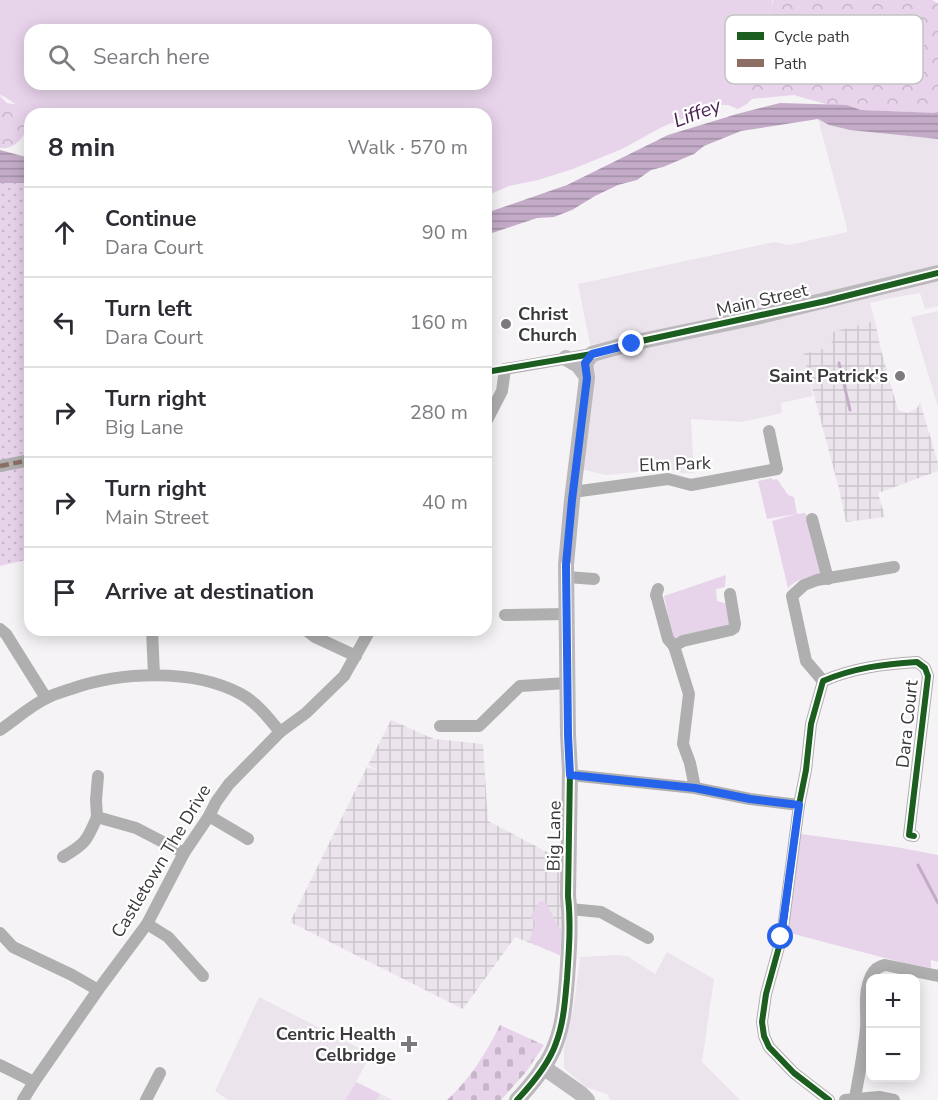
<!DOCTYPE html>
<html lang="en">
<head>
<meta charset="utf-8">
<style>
	body { margin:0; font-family:"Nunito Sans",sans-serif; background:#f2f2f3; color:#2b2b33 }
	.controls { position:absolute; right:18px; bottom:18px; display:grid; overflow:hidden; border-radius:12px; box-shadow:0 3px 15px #0003 }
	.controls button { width:54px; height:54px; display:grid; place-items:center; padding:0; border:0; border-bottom:2px solid #e1e1e2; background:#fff; color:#2b2b33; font:30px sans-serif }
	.stop { position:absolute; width:18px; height:18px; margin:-14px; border:4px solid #2563eb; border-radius:50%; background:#fff }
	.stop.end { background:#2563eb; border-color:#fff; box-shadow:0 2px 6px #0008 }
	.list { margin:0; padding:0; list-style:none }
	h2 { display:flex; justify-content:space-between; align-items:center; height:78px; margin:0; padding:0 24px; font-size:26px }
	h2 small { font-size:20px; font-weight:400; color:#7c7c81 }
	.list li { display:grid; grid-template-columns:39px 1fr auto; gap:18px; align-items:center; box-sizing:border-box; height:90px; padding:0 24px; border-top:2px solid #e1e1e2 }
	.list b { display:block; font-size:22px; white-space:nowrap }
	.list p { margin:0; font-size:20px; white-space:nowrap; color:#7c7c81 }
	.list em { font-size:20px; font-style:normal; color:#7c7c81 }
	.icon { flex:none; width:33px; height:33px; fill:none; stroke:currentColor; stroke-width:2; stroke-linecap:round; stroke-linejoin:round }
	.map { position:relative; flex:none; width:938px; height:1100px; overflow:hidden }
	.search { position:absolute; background:#fff; box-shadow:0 3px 15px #0003; left:24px; top:24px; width:468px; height:66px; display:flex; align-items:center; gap:15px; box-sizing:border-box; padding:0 21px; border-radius:18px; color:#7c7c81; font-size:22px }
	.panel { position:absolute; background:#fff; box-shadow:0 3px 15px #0003; left:24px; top:108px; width:468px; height:528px; border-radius:18px }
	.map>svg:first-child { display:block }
	.built { fill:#ebe4ec }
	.industrial { fill:url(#industrial-grid) }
	.green { fill:#e7d3ea; fill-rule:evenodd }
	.forest { fill:url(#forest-crowns) }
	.cemetery { fill:url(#cemetery-stones) }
	.park { fill:url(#park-dots) }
	.water { fill:url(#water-rules) }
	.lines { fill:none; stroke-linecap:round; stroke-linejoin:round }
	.stream { stroke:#c4acc8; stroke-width:3 }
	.street { stroke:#b0afb0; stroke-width:12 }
	.secondary { stroke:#bab8bb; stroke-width:16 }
	.quiet { stroke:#8d6e63; stroke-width:4.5; stroke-dasharray:9 4.5; stroke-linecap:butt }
	.cycleway-casing { stroke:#fff; stroke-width:10 }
	.cycleway { stroke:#1b5e20; stroke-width:6 }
	.route { stroke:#2563eb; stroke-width:8 }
	.poi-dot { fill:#7c7a7d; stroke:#fff; stroke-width:2 }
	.labels { text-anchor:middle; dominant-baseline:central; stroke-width:4.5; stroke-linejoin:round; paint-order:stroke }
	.street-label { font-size:18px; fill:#3b393b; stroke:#fff }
	.poi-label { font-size:18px; font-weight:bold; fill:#3b393b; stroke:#fff; text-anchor:end }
	.water-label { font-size:20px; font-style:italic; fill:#4c2153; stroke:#fff }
	.key { fill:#fff; stroke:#c4c4c4; stroke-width:1.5 }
	.key-label { font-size:16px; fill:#3b393b }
</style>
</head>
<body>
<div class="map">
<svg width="938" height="1100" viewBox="0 0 938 1100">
	<defs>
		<pattern id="industrial-grid" width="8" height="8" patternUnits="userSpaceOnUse" patternTransform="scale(1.5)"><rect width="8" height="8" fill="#ebe4ec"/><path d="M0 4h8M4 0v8" fill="none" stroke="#cac4cb"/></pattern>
		<pattern id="forest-crowns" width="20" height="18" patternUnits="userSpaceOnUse" patternTransform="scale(1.5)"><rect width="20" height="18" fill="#e7d3ea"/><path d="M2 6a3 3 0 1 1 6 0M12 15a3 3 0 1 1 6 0" fill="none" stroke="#c7b6ca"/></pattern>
		<pattern id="cemetery-stones" width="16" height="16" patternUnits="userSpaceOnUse" patternTransform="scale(1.5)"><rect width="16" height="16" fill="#e7d3ea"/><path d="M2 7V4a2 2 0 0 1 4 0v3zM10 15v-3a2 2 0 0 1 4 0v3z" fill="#c7b6ca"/></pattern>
		<pattern id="park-dots" width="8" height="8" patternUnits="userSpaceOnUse" patternTransform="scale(1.5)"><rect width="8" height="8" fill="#e7d3ea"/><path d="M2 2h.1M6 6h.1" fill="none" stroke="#c7b6ca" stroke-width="1.8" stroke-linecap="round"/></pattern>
		<pattern id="water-rules" width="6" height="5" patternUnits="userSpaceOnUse" patternTransform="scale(1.5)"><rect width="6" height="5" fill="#c4acc8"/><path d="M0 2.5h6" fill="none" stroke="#a08da4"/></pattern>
	</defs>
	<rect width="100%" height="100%" fill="#f6f3f7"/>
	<g class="built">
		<polygon points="818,119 829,125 850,130 938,139 938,306 925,309 920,293 891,298 870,303 875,321 830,333 833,346 803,354 813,396 781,403 782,413 741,422 691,419 694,473 682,473 670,469 606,475 577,468 592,354 578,284 774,242 789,245 847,232 846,224"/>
		<polygon points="938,311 938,407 911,317"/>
		<polygon points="667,952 714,979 702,1062 740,1100 610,1100 607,1094 586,1087 564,1068 564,1048 574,1005 580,957 617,955 627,956 655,974"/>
		<polygon points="259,997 371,1054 356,1082 393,1100 228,1100 215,1091"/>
	</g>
	<g class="industrial">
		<polygon points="875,321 881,350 898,410 907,413 914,410 918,407 920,402 938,463 938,471 878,493 885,517 846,522 839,489 803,354 833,346 829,333"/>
		<polygon points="391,720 434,739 483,744 488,821 564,861 560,955 515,937 463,1009 290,922 367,767 379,771 368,765"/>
	</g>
	<g class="green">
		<path d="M0 0H772V6L749 53 738 79 752 99 747 104 738 109 728 105H710L701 107 692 115 662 127 622 149 573 169 538 180 509 186 486 196V114H30L5 97 0 95ZM30 30H486V84H30Z"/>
		<path d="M772 478V480L777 479 788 495 794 497 797 514 805 513 810 519 822 574C809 577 797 578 788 588L772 521 796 514 767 519 758 481Z"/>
		<polygon points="726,575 725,587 716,589 717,601 725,603 729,608 729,624 674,638 672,636 664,596"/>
		<polygon points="801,834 896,847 938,855 938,962 931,960 931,968 904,963 786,932"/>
		<polygon points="543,901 546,903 562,933 560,955 529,942 536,922 531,919 531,916 539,902"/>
		<polygon points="356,1082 380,1094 376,1100 346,1100"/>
	</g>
	<g class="forest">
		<polygon points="773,0 932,0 938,3 938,113 861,110 847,105 829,105 794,95 752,99 738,79 749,53 772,6"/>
		<path d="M0 96 7 103 25 106 32 114H30C30 126 22 143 10 147 9 148 2 148 0 148Z"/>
	</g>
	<path class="cemetery" d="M500 1025 544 1045 526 1072 501 1100H447C470 1079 486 1053 500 1025Z"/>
	<polygon class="park" points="0,183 30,183 30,559 0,566"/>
	<g class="water">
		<polygon points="780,103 847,105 861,110 938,113 938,139 850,130 829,125 818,119 741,131 704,146 694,154 663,167 651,170 637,180 618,185 595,196 572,210 554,217 537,218 486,235 486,213 567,185 668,135 737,114"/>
		<polygon points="0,150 30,158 30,183 0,183"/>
	</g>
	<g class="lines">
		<g class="stream">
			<polyline points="839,363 850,410"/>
			<polyline points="918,865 938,903"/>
		</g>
		<g class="street">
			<polyline points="486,422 502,391 505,369 592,354"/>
			<polyline points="0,466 30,460"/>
			<polyline points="573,492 668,479 691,485 777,469 769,431"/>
			<polyline points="812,519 828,579"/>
			<polyline points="567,577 594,579"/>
			<polyline points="658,589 656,595 657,598 668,639 674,646 683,641 731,630 734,628 735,624 730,594"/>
			<polyline points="505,615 567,614"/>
			<polyline points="0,629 6,634 46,698"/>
			<polyline points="152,630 154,675"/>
			<polyline points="306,630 315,637 356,656"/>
			<polyline points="674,646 689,694 683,744 690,763 695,788"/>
			<polyline points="823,681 806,661 792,596 804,585 817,580 894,567"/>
			<polyline points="440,726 479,726 520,686 567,683"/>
			<path d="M0 730C15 720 29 707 45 699 53 694 62 692 71 689 120 672 193 668 241 694 257 703 268 717 280 732"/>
			<polyline points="570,775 695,788 750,799 799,805"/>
			<polyline points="209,816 248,839"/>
			<polyline points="97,817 96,800 98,776"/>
			<path d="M63 857C85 844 87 841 97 817L136 828 184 853"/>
			<polyline points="570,909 601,912 648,938"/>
			<polyline points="147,924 168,937 203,976"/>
			<polyline points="0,933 13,947 72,975 98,990"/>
			<polyline points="0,1065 34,1082"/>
			<path d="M855 1098C859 1075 864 1051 866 1028 867 1010 863 993 871 976 874 970 879 966 885 965L938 976"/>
			<polyline points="23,1100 34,1082 98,990 147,924 184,853 209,816 216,802 229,784 280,732 306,713 344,676 370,630"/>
			<polyline points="146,1100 160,1073"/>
			<path d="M829 1100 794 1073 769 1047 764 1036 762 1022 766 994 782 936 799 805 806 770 811 724 823 681C853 668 884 664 917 662L925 668 928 676 909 835 914 836"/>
			<polyline points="845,1100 879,1097 894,1100"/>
		</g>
		<g class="secondary">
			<polyline points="566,358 578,365 587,377"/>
			<polyline points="543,1067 580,1093 587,1100"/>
			<path d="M517 1100C532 1084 549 1064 556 1043 564 1022 565 1000 567 979 569 951 571 923 568 896L570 771 568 735 566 565 572 500 587 378 585 363 592 354 632 343 752 318 938 273"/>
		</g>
		<polyline class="quiet" points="0,466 30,460"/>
		<defs>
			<g id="cycleway">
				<polyline points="486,372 592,354 632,343 826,301 938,273"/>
				<path d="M517 1100C532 1084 549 1064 556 1043 564 1022 565 1000 567 979 569 951 571 923 568 896L570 771 568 735 566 565"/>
				<path d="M829 1100 794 1073 769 1047 764 1036 762 1022 766 994 782 936 799 805 806 770 811 724 823 681C853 668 884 664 917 662L925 668 928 676 909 835 914 836"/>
			</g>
		</defs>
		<use href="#cycleway" class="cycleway-casing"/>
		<use href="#cycleway" class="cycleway"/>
	</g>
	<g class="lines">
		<polyline class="route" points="632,344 592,354 585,363 587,378 572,500 566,565 568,735 570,775 695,788 750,799 799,805 781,937"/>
	</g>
	<g class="poi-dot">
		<circle cx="506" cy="324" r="6"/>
		<circle cx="900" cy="376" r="6"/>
		<path d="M406 1035h6v6h6v6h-6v6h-6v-6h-6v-6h6z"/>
	</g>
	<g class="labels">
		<g class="street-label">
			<text transform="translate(762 300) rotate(-13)">Main Street</text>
			<text transform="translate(675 464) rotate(-2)">Elm Park</text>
			<text transform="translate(907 724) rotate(-84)">Dara Court</text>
			<text transform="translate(554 836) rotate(-89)">Big Lane</text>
			<text transform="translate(161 861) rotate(-59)">Castletown The Drive</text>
		</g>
		<g class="poi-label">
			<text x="518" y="314" text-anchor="start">Christ<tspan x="518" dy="21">Church</tspan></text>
			<text x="888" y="376">Saint Patrick's</text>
			<text x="396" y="1034">Centric Health<tspan x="396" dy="21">Celbridge</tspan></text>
		</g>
		<g class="water-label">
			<text transform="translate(697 113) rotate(-20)">Liffey</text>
		</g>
	</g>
	<rect x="725" y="15" width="198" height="69" rx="9" class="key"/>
	<rect x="737" y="32" width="27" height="8" fill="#1b5e20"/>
	<rect x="737" y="59" width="27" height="8" fill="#8d6e63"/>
	<g class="key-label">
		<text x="774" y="42">Cycle path</text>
		<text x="774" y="69">Path</text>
	</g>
</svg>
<div class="controls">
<button>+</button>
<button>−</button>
</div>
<div class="stop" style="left:781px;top:937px"></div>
<div class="stop end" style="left:632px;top:344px"></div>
<div class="search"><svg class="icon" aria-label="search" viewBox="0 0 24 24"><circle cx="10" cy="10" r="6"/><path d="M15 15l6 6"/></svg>Search here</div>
<section class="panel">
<h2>8 min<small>Walk · 570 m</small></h2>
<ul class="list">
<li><svg class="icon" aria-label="ahead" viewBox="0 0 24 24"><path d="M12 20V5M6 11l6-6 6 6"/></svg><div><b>Continue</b><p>Dara Court</p></div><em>90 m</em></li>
<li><svg class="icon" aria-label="left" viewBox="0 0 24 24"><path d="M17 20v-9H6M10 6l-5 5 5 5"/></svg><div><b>Turn left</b><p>Dara Court</p></div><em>160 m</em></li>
<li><svg class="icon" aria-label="right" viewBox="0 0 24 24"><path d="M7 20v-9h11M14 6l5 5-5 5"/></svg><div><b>Turn right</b><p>Big Lane</p></div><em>280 m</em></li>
<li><svg class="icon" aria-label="right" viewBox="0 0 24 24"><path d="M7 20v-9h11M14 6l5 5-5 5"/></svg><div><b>Turn right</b><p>Main Street</p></div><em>40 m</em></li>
<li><svg class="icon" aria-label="arrive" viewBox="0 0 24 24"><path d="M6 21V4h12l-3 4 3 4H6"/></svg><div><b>Arrive at destination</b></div></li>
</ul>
</section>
</div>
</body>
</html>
